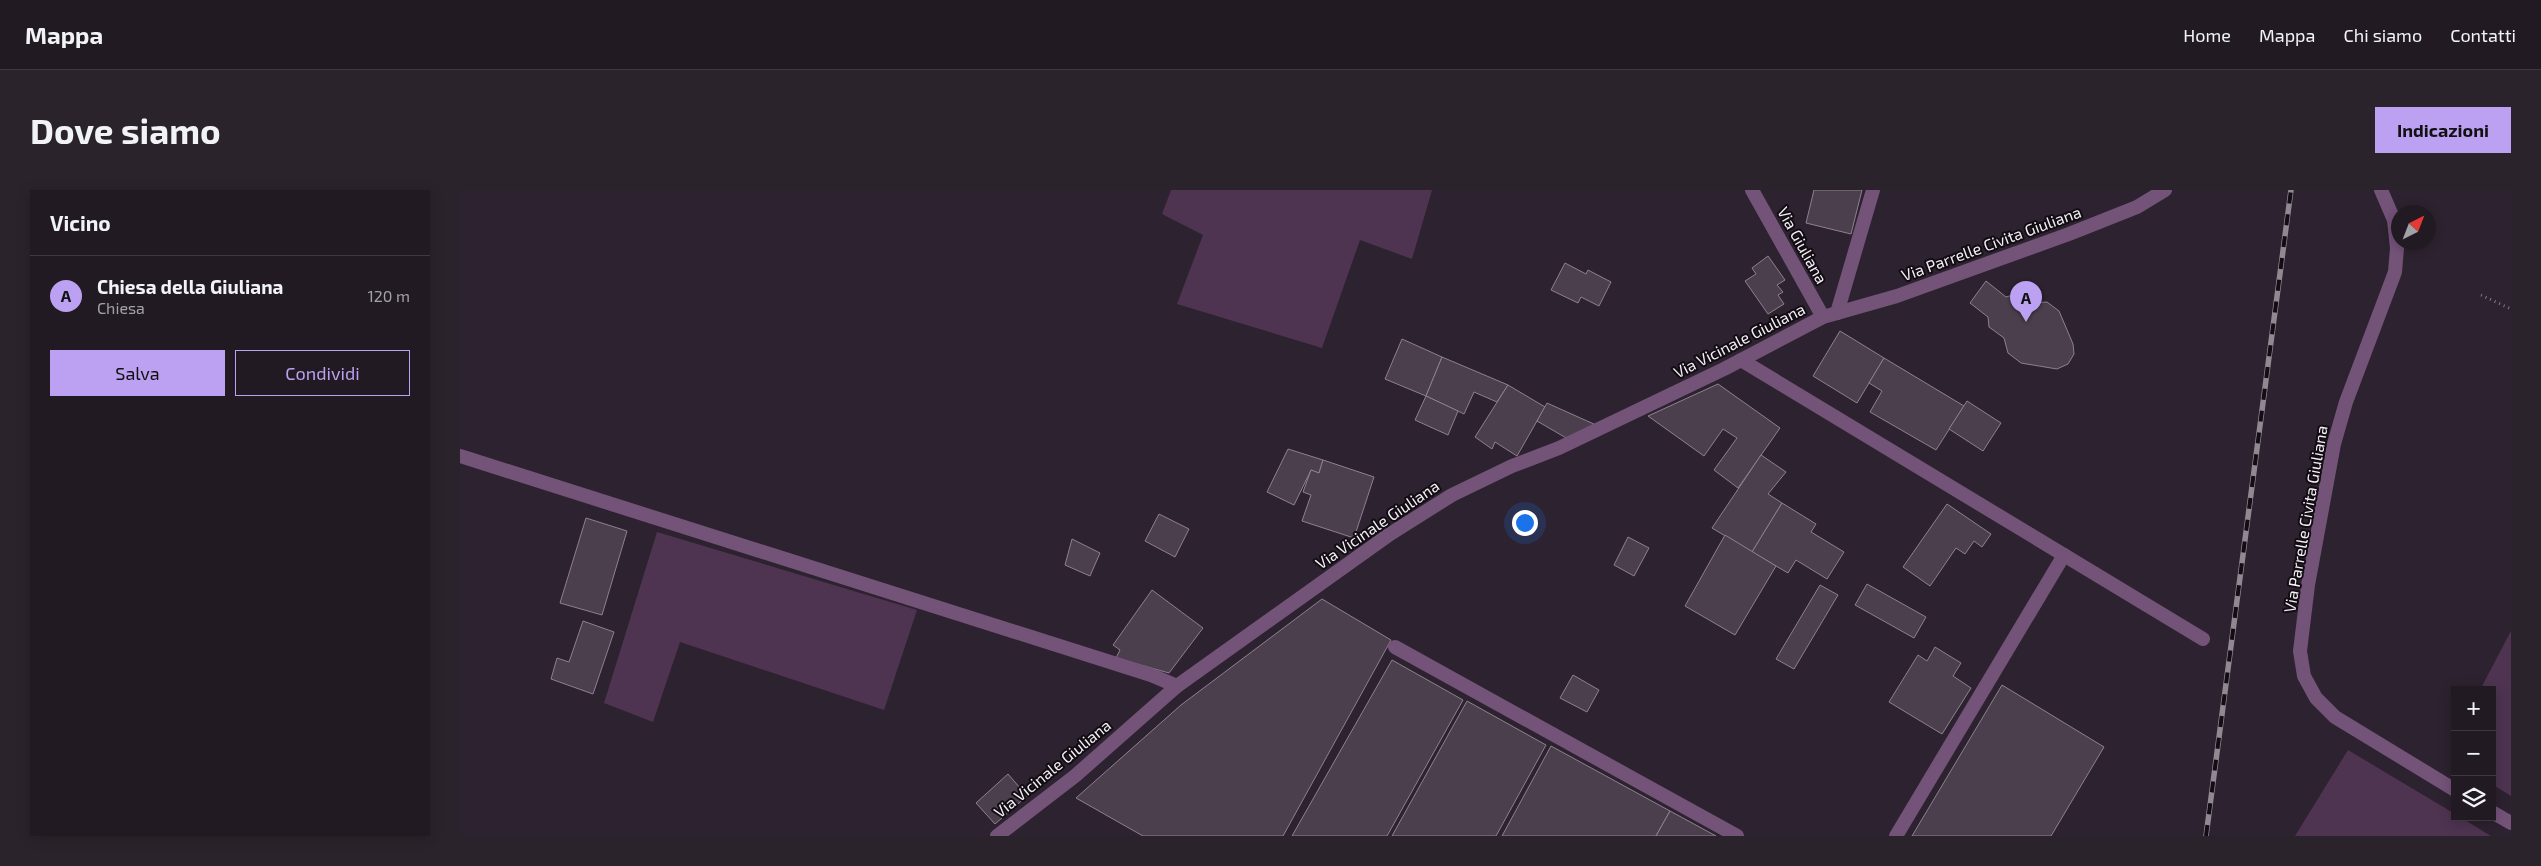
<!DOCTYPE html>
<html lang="it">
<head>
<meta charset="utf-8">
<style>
	body { margin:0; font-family:"Exo 2",sans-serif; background:#2a232b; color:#f1f3f6 }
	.controls { position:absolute; right:15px; bottom:15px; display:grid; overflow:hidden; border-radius:0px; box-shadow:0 2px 12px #0003 }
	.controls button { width:45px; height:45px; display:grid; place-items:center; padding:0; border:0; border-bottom:1px solid #3f3841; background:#221a23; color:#f1f3f6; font:25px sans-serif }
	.compass { position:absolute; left:1931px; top:15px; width:45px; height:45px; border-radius:50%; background:#221a23; box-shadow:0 2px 12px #0003; rotate:42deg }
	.you { position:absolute; left:1064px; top:332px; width:18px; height:18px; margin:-12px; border:4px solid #fff; border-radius:50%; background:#1a73e8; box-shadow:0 0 0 8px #1a73e833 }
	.badge { display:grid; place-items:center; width:32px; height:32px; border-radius:50%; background:#bca0f2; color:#111; font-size:16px; font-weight:700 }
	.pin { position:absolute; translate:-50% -41px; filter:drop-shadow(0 1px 2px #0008) }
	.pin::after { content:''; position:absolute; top:26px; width:18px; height:15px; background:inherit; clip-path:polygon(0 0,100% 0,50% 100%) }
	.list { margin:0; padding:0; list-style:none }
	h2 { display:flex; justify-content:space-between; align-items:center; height:65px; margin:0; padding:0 20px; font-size:21px }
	h2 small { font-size:16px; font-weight:400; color:#a2a1a6 }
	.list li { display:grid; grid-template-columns:32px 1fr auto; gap:15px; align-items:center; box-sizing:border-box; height:80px; padding:0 20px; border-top:1px solid #3f3841 }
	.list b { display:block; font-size:19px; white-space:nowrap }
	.list p { margin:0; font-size:16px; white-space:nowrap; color:#a2a1a6 }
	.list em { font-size:16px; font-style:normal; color:#a2a1a6 }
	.actions { display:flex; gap:10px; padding:15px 20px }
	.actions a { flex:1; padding:11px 0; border:1px solid #bca0f2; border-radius:0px; text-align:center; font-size:18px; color:#bca0f2 }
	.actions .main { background:#bca0f2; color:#111 }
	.icon { flex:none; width:28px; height:28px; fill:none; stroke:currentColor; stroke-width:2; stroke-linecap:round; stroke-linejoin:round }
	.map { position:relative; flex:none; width:2051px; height:646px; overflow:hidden; border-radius:0px }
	header { display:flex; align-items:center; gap:30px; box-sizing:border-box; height:70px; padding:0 25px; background:#221a23; border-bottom:1px solid #3f3841 }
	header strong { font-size:24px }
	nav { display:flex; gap:28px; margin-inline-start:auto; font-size:18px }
	.intro { display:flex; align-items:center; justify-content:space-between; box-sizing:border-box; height:120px; padding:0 30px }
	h1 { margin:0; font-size:35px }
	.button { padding:12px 22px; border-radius:0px; background:#bca0f2; color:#111; font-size:18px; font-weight:700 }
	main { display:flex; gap:30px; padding:0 30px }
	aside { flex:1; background:#221a23; border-radius:0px; box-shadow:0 2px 12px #0003 }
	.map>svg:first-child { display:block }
	.green { fill:#4e3451 }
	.building { fill:#4c3f4d; stroke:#8e8090 }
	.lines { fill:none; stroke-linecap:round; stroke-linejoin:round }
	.path { stroke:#837985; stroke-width:3; stroke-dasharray:1 4; stroke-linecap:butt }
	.service { stroke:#745379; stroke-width:14 }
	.minor { stroke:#745379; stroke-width:14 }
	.rail-casing { stroke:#928893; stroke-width:5.5 }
	.rail { stroke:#120d13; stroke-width:4; stroke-dasharray:11; stroke-linecap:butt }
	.labels { text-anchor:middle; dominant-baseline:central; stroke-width:4; stroke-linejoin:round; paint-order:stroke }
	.street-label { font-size:16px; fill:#f6eef7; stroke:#120d13 }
</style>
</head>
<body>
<header>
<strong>Mappa</strong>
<nav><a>Home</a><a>Mappa</a><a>Chi siamo</a><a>Contatti</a></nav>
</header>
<div class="intro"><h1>Dove siamo</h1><a class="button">Indicazioni</a></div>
<main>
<aside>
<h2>Vicino<small></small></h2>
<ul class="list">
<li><span class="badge">A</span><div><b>Chiesa della Giuliana</b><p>Chiesa</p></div><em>120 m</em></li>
</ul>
<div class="actions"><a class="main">Salva</a><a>Condividi</a></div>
</aside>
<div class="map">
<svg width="2051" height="646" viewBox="0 0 2051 646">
	<rect width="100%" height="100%" fill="#2d222f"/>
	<g class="green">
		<polygon points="711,0 972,0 952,69 900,50 862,158 717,114 743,45 702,24"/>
		<polygon points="197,342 457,420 424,520 220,452 193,532 144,513"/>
		<polygon points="2051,441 2051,606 2032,594 2032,500 2020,500"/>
		<polygon points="1888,560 1995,624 1995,627 2000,627 2031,646 1835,646"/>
	</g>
	<g class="building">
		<polygon points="1354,0 1402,0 1391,44 1346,33"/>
		<polygon points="1308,66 1325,90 1317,95 1323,102 1318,105 1324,114 1308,124 1285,91 1296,84 1292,78"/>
		<polygon points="1105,73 1126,84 1128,80 1151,92 1139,116 1121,107 1118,113 1091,100"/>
		<polygon points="1526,91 1546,107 1556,104 1569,113 1587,112 1599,121 1613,154 1614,164 1608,174 1597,179 1561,173 1548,163 1544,148 1529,137 1528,127 1510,113"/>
		<polygon points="1380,141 1424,168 1397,213 1353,186"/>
		<polygon points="942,149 982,167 966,206 925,189"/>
		<polygon points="982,167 1048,195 1037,212 1014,202 1004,224 966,206"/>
		<polygon points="1424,168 1504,216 1476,260 1410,222 1422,201 1409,193"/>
		<polygon points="1258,194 1320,238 1278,298 1254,280 1277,248 1263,239 1244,266 1188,226"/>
		<polygon points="1048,195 1085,217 1057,266 1035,252 1032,259 1015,247"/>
		<polygon points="966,206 998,221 988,245 955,230"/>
		<polygon points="1507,211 1541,233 1523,261 1489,239"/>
		<polygon points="1087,213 1136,235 1108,249 1077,231"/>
		<polygon points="828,259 863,270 859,283 851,280 834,315 807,302"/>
		<polygon points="1301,265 1326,282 1308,304 1322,313 1292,362 1252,338"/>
		<polygon points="863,270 914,287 894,348 842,331 851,305 843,302 851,280 859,283"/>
		<polygon points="1322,313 1356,334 1351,342 1384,362 1367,389 1336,370 1328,383 1292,362"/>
		<polygon points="1487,314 1531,344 1522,357 1514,351 1505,364 1496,358 1470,396 1443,377"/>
		<polygon points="699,324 729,339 715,367 685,351"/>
		<polygon points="126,328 167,341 142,425 100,413"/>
		<polygon points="1265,345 1316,376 1275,445 1225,416"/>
		<polygon points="1168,347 1189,358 1174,386 1154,375"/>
		<polygon points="612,349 640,363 630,386 605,375"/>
		<polygon points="1407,394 1466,427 1454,448 1395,415"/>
		<polygon points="1360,395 1378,405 1334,479 1316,469"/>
		<polygon points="692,400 743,438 709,483 656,468 660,460 653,455"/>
		<polygon points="862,409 931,450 823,646 683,646 616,608 721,515"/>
		<polygon points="123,431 154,442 133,504 91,489 97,468 109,472"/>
		<polygon points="1475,457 1501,473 1493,486 1511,498 1482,544 1429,512 1458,465 1467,471"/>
		<polygon points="932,470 1003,510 927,646 832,646"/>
		<polygon points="1113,485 1139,500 1127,522 1100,508"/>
		<polygon points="1542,495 1644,557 1591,646 1452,646"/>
		<polygon points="1007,511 1086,555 1036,646 932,646"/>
		<polygon points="1091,556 1210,621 1196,646 1042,646"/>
		<polygon points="548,584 567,606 535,634 516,613"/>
		<polygon points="1210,621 1256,646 1196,646"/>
	</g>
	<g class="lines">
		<polyline class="path" points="2021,105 2051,119"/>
		<g class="service">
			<polyline points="0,266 691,485 717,496"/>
			<polyline points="935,457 1277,646"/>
			<polyline points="1436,646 1604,365"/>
		</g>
		<g class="minor">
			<polyline points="1292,0 1363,127"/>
			<polyline points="1921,0 1934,30 1937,58 1935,82 1886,212 1874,254 1848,395 1840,461 1844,486 1856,508 1875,527 1995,600"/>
			<polyline points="1377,123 1413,0"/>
			<polyline points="1281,170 1743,449"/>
			<polyline points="2032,622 2051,633"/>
			<polyline points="537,646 615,586 717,496 930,344 992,305 1052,276 1099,258 1264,179 1363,127 1437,106 1609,44 1677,17 1705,0"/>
		</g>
		<defs>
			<polyline id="rail" points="1746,646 1831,0"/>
		</defs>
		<use href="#rail" class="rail-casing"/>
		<use href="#rail" class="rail"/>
	</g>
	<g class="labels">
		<g class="street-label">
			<text transform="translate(1531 53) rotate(-20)">Via Parrelle Civita Giuliana</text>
			<text transform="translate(1343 55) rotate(61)">Via Giuliana</text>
			<text transform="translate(1279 150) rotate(-27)">Via Vicinale Giuliana</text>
			<text transform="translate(1845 329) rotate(-80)">Via Parrelle Civita Giuliana</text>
			<text transform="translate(917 334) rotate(-34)">Via Vicinale Giuliana</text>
			<text transform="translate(592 578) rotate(-39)">Via Vicinale Giuliana</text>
		</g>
	</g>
</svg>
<div class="controls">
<button>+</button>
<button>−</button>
<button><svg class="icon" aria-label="layers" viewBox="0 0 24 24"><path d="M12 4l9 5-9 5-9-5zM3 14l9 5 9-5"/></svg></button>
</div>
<svg class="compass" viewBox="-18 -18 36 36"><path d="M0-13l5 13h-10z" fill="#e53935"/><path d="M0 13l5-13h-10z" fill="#a2a1a6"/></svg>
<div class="you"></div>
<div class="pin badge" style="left:1566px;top:132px">A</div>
</div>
</main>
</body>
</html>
